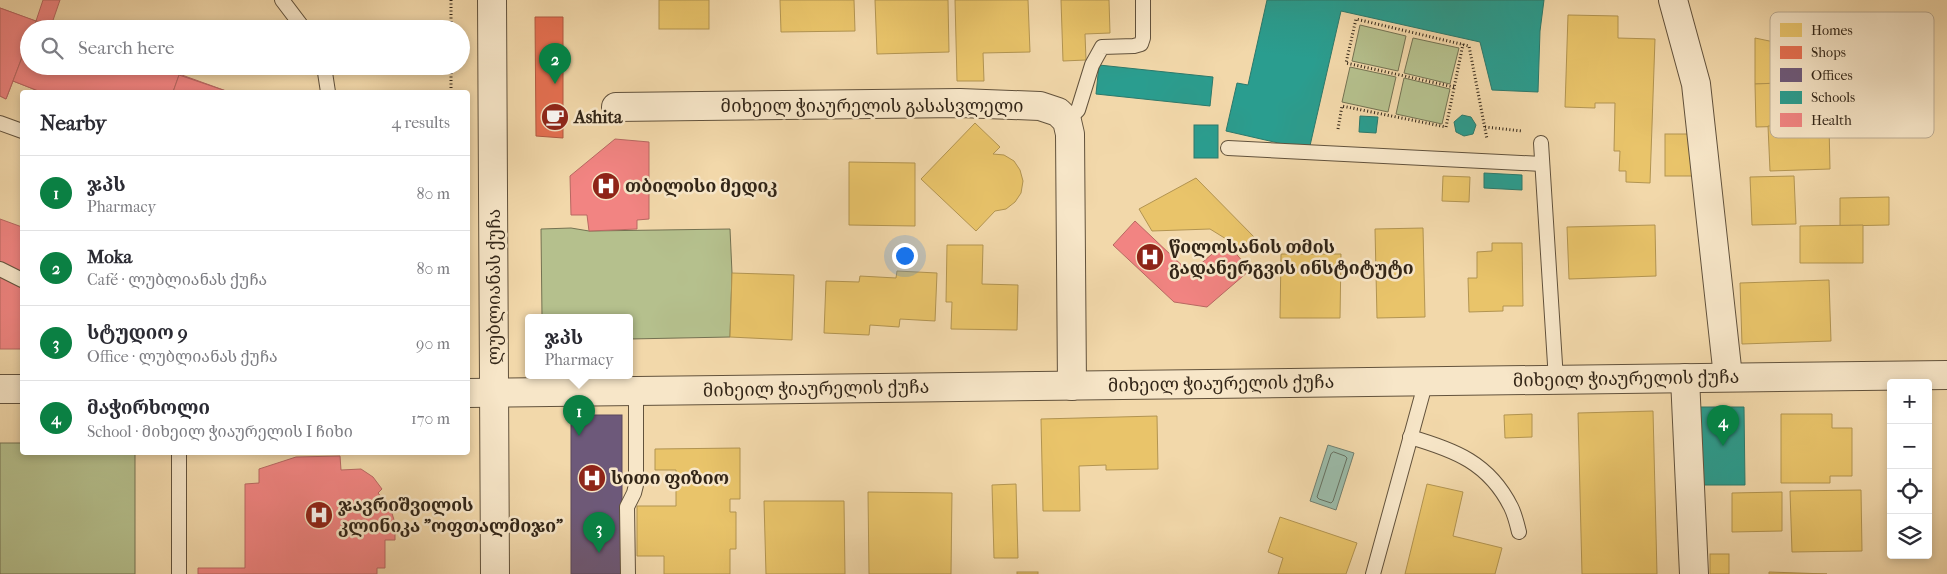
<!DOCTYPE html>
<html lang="en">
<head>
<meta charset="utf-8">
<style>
	body { margin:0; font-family:"IM FELL French Canon","Noto Serif Georgian",serif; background:#f2f2f3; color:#2b2b33 }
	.controls { position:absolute; right:15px; bottom:15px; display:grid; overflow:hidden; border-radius:5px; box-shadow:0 2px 8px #0003 }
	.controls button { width:45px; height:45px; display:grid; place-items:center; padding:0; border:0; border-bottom:1px solid #e1e1e2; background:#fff; color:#2b2b33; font:25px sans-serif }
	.you { position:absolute; left:904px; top:255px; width:18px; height:18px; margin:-12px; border:4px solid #fff; border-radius:50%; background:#1a73e8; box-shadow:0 0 0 8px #1a73e833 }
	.badge { display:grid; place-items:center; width:32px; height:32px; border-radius:50%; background:#0b8043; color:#fff; font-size:16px; font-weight:700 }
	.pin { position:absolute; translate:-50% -41px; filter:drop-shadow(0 1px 2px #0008) }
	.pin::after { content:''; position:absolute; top:26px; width:18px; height:15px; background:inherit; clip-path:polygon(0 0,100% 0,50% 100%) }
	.popup { position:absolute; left:525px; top:314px; width:108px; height:65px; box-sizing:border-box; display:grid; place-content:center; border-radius:5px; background:#fff; filter:drop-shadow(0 1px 4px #0005); font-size:16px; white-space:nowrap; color:#7c7c81 }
	.popup b { font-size:19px; color:#2b2b33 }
	.popup::after { content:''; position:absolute; left:50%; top:100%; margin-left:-10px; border:10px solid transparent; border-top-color:#fff }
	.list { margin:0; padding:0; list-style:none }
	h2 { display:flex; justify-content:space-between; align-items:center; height:65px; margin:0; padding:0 20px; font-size:21px }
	h2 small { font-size:16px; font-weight:400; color:#7c7c81 }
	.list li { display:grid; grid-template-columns:32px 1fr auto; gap:15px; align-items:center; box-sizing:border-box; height:75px; padding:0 20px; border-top:1px solid #e1e1e2 }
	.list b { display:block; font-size:19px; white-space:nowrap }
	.list p { margin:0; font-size:16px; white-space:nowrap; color:#7c7c81 }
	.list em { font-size:16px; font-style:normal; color:#7c7c81 }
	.icon { flex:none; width:28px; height:28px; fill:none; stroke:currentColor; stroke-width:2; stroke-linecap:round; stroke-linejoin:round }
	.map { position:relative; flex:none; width:1947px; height:574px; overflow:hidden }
	.search { position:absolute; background:#fff; box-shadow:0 2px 8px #0003; left:20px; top:20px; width:450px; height:55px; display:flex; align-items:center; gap:12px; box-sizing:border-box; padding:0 18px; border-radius:28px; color:#7c7c81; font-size:19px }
	.panel { position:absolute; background:#fff; box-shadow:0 2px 8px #0003; left:20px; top:90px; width:450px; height:365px; border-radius:5px }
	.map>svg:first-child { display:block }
	.green { fill:#b5c08d; stroke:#747252 }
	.water { fill:#9bbaa8; stroke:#717e6e }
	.homes { fill:#e9c46a; stroke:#b29451 }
	.shops { fill:#e76f51; stroke:#b15940 }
	.offices { fill:#6d597a; stroke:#5b495c }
	.schools { fill:#2a9d8f; stroke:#2c796b }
	.health { fill:#f28482; stroke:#b86862 }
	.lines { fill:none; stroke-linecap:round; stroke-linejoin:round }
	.shore { stroke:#667060; stroke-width:1 }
	.service-casing { stroke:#62523c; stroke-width:16 }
	.minor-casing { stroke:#62523c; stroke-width:30 }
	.tertiary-casing { stroke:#62523c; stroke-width:30 }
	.path { stroke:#322517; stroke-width:3; stroke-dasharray:1 2.5; stroke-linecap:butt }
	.service { stroke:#f7e6c8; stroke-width:14 }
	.minor { stroke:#f7e6c8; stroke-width:28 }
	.tertiary { stroke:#f7e6c8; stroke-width:28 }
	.labels { text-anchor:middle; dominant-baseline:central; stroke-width:5; stroke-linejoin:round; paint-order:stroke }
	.street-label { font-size:18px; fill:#322517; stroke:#f7e6c8 }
	.poi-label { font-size:18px; font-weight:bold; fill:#322517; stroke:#f7e6c8; text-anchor:start }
	.key { fill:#f7e6c8; stroke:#bcac93; stroke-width:1 }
	.key-label { font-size:14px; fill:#322517 }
</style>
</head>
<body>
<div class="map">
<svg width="1947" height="574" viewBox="0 0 1947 574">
	<rect width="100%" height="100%" fill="#f2d8aa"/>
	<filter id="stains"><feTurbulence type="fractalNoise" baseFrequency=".004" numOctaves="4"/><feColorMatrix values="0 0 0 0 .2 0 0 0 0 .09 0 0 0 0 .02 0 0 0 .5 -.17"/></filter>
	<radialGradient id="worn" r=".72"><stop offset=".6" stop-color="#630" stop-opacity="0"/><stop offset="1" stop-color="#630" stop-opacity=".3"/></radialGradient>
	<g class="green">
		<polygon points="1360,25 1406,36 1398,71 1352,61"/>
		<polygon points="1413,38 1459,48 1450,84 1404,73"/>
		<polygon points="1350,67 1396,77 1388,112 1342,102"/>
		<polygon points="1404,78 1450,89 1442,124 1396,114"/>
		<polygon points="571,228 589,231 730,229 732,273 730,337 629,339 629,317 542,317 541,229"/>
		<polygon points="0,443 22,443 22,452 135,453 135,574 0,574"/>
	</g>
	<polygon class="water" points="1328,445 1354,453 1336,510 1310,501"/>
	<g class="homes">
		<rect x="659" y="0" width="50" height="29"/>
		<polygon points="780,0 854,0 855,31 781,32"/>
		<polygon points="875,0 948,0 949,52 877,54"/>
		<polygon points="955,0 1028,0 1030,52 983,53 984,81 957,81"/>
		<polygon points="1061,0 1109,0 1110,33 1085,34 1086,60 1063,61"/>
		<polygon points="1568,15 1618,16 1618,38 1655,39 1650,183 1626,182 1626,171 1619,171 1620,151 1614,151 1615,103 1595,103 1595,108 1565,107"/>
		<polygon points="1755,38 1827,53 1828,81 1755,84"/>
		<polygon points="1828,81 1829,125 1756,127 1755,84"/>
		<polygon points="975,123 1000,147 993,154 1004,155 1014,161 1020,170 1023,181 1021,193 1015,202 1006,209 995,211 976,231 921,179"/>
		<polygon points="1829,125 1830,169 1770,171 1768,126"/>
		<rect x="1665" y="134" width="33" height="42"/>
		<polygon points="849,162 915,163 915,226 849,225"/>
		<polygon points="1443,176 1470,177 1469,202 1442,201"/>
		<polygon points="1794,176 1796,224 1752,225 1750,177"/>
		<polygon points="1196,178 1256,239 1244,250 1210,229 1152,231 1139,209"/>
		<polygon points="1889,197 1889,225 1840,226 1840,198"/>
		<polygon points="1655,225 1656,276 1569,279 1567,227"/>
		<polygon points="1863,225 1863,263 1800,263 1800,226"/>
		<polygon points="1423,228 1425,317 1377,318 1375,229"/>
		<polygon points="1492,243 1522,243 1523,306 1503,306 1503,311 1469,312 1468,278 1477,278 1477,252 1492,251"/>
		<polygon points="947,245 983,245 982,284 1018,285 1017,330 951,329 952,302 946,302"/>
		<polygon points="1281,254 1341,254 1340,318 1280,318"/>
		<polygon points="897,271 937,273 935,321 900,319 899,327 870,325 869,335 824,333 826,281 859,282 860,276 896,278"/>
		<polygon points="732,273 794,275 792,340 730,337"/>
		<polygon points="1829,280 1831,341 1742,344 1740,283"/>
		<polygon points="1653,411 1657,574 1582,574 1578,413"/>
		<polygon points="1532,414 1532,437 1505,438 1504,415"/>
		<polygon points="1781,414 1832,414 1832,428 1852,428 1852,476 1830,476 1830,483 1781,483"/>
		<polygon points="1157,416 1158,469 1106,470 1106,465 1079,466 1080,511 1043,511 1041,419"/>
		<polygon points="740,448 740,499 730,499 730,512 736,512 736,549 730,549 730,574 664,574 664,556 637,556 637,506 676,506 676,470 655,470 655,449"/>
		<polygon points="1016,484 1018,558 994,558 992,485"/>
		<polygon points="1427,484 1463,492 1453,536 1502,548 1495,574 1405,574"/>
		<polygon points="1861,490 1862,551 1792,552 1790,491"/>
		<polygon points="868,492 952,493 951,574 869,574"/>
		<polygon points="1782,492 1782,531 1732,532 1732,493"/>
		<polygon points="764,501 844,501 845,574 766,574"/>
		<polygon points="1280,517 1357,543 1346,574 1278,574 1283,558 1268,552"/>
		<rect x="1710" y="554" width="19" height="20"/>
		<rect x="1017" y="572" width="21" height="2"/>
		<polygon points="1769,572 1827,574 1769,574"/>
	</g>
	<polygon class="shops" points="535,17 563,17 563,138 536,136"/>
	<rect class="offices" x="571" y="415" width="51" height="159"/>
	<g class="schools">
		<polygon points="1267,0 1544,0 1540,31 1538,92 1492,90 1480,42 1341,11 1309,150 1226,131 1237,83 1248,85"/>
		<polygon points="1099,65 1213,77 1210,106 1096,94"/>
		<polygon points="1462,115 1471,117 1476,125 1473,134 1464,136 1456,132 1454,122"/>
		<polygon points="1360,116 1378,117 1376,133 1359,132"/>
		<rect x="1194" y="125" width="24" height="33"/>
		<polygon points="1484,173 1522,175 1522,190 1484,188"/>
		<polygon points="1700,407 1744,407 1745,485 1700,485"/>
	</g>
	<g class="health">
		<polygon points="43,0 60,0 51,26 36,21"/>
		<polygon points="0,8 57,29 29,29 29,66 157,66 229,92 41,92 13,81 6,99 0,96"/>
		<polygon points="0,8 36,21 33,29 29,29 29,39 6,99 0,96"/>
		<polygon points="36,21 51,26 57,29 33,29"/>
		<polygon points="29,39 29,66 157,66 179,75 173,92 41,92 13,81"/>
		<polygon points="179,75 229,92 173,92"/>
		<polygon points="615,139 649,142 649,219 637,220 637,229 589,231 587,215 571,215 570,176"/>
		<polygon points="0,219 22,227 22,349 0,349"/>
		<polygon points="1135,221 1190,273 1226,242 1250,270 1207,307 1174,302 1113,245"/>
		<polygon points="340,456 341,470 361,469 373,477 382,489 378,493 390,507 395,523 395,540 385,540 385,568 377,568 377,574 198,574 198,568 245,568 245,484 259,483 259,469 296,457"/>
	</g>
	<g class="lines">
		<polygon class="shore" points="1334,452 1345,456 1347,458 1333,501 1331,503 1319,499 1317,497 1331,454"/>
		<defs>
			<g id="service">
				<polyline points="282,0 304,29"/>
				<polyline points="324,66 328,92"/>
				<polyline points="1067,121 1078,110 1092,65 1102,47 1134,46 1141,44 1143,38 1143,0"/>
				<polyline points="0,123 22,131"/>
				<polyline points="1541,143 1556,380"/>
				<polyline points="1228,148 1542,164"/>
				<polyline points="0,269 22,280"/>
				<path d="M1410 437C1455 450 1489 463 1511 507 1515 515 1517 524 1519 532"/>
				<polyline points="179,452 179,574"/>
				<polyline points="628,574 627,507 634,493 636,485 636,392"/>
				<polyline points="1373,574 1426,381"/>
			</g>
			<g id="minor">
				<polyline points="1673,0 1696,84 1728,377"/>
				<polyline points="616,107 960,103 1040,106 1058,112 1067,121 1070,134 1072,386"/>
				<polyline points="1685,378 1694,574"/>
				<polyline points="0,389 22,389"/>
				<polyline points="468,393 1947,375"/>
			</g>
			<polyline id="tertiary" points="492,0 495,574"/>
		</defs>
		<use href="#service" class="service-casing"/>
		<use href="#minor" class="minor-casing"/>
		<use href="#tertiary" class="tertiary-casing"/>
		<g class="path">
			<polyline points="451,0 451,29"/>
			<polyline points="451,66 451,92"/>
			<polyline points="1454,87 1346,63 1356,19 1469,46 1487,139"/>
			<polyline points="1485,127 1522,131"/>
			<polyline points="1338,129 1342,106 1446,127 1463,44"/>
		</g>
		<use href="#service" class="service"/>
		<use href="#minor" class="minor"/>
		<use href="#tertiary" class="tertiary"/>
	</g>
	<defs>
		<symbol id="cafe-disc" viewBox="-11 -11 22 22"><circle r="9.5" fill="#8f2418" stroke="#f7e6c8"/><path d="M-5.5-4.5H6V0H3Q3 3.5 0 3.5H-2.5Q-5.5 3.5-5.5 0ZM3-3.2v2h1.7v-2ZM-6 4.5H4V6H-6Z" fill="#fff"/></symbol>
		<symbol id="hospital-disc" viewBox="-11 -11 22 22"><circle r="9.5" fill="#8f2418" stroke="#f7e6c8"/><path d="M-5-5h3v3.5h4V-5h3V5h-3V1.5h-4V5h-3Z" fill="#fff"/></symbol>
	</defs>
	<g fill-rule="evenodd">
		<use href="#cafe-disc" x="539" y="101" width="32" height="32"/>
		<use href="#hospital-disc" x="590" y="170" width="32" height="32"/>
		<use href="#hospital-disc" x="1134" y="241" width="32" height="32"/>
		<use href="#hospital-disc" x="576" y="462" width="32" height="32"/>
		<use href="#hospital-disc" x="303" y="499" width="32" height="32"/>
	</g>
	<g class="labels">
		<g class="street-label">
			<text x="872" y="106">მიხეილ ჭიაურელის გასასვლელი</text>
			<text transform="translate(494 287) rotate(-90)">ლუბლიანას ქუჩა</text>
			<text transform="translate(1626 379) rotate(-1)">მიხეილ ჭიაურელის ქუჩა</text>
			<text transform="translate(1221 384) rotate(-1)">მიხეილ ჭიაურელის ქუჩა</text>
			<text transform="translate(816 389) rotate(-1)">მიხეილ ჭიაურელის ქუჩა</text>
		</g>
		<g class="poi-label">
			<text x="574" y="117">Ashita</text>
			<text x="625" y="186">თბილისი მედიკ</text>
			<text x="1169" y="247">წილოსანის თმის<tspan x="1169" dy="21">გადანერგვის ინსტიტუტი</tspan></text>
			<text x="611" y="478">სითი ფიზიო</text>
			<text x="338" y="505">ჯავრიშვილის<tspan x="338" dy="21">კლინიკა "ოფთალმიჯი"</tspan></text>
		</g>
	</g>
	<rect x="1770" y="12" width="164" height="126" rx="8" class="key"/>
	<rect x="1780" y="23" width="22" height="14" fill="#e9c46a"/>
	<rect x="1780" y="46" width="22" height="13" fill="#e76f51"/>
	<rect x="1780" y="68" width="22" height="14" fill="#6d597a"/>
	<rect x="1780" y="91" width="22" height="13" fill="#2a9d8f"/>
	<rect x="1780" y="113" width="22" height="14" fill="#f28482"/>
	<g class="key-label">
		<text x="1811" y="35">Homes</text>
		<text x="1811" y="57">Shops</text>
		<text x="1811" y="80">Offices</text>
		<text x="1811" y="102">Schools</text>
		<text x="1811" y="125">Health</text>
	</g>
	<rect width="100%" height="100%" filter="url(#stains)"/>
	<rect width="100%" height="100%" fill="url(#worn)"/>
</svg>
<div class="controls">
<button>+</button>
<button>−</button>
<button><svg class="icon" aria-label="locate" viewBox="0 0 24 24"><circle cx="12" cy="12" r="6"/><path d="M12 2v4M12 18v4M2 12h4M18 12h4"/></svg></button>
<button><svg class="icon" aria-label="layers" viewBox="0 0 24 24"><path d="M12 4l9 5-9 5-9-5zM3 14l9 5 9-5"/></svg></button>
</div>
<div class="you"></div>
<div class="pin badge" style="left:579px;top:436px">1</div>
<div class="popup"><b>ჯპს</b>Pharmacy</div>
<div class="pin badge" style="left:555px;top:84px">2</div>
<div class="pin badge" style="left:599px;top:553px">3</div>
<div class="pin badge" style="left:1723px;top:446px">4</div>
<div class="search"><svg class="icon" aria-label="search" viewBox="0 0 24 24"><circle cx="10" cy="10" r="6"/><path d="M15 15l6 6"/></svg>Search here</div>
<section class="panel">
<h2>Nearby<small>4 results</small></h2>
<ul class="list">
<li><span class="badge">1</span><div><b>ჯპს</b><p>Pharmacy</p></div><em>80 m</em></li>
<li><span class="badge">2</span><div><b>Moka</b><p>Café · ლუბლიანას ქუჩა</p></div><em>80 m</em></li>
<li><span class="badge">3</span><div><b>სტუდიო 9</b><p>Office · ლუბლიანას ქუჩა</p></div><em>90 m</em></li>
<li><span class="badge">4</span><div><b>მაჭირხოლი</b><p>School · მიხეილ ჭიაურელის I ჩიხი</p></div><em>170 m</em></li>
</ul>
</section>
</div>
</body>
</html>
